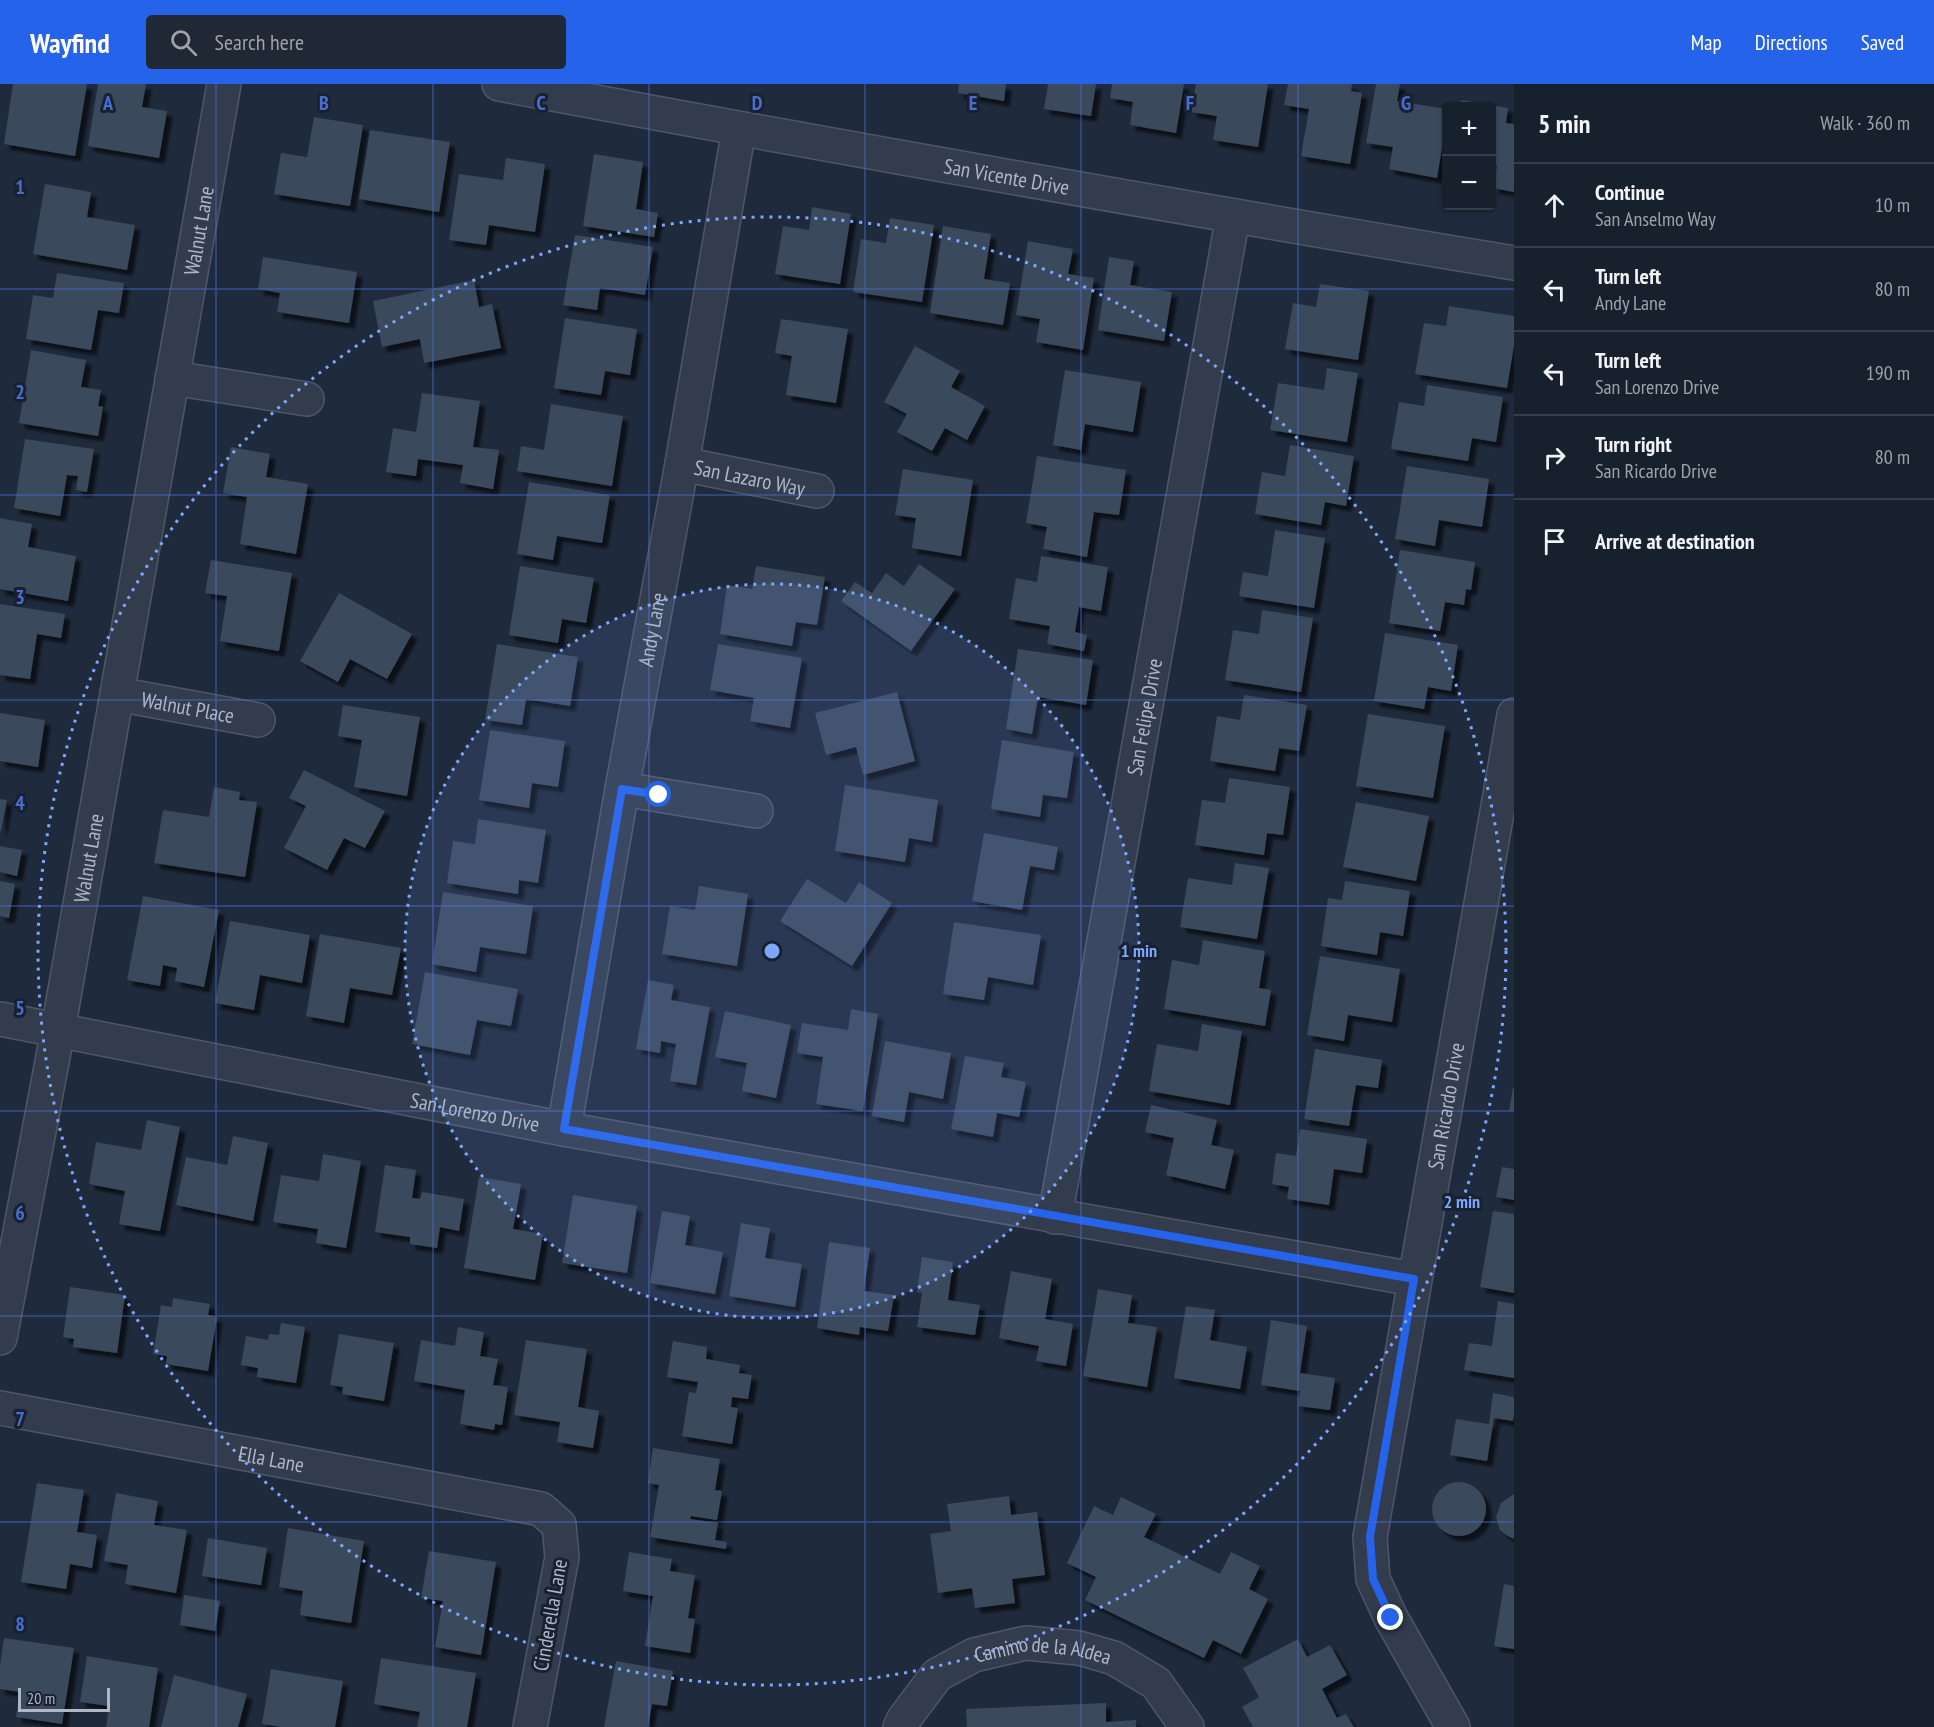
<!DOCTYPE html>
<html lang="en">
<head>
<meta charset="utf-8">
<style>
	body { margin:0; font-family:"PT Sans Narrow",sans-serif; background:#202835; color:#f1f3f6 }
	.controls { position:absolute; right:18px; top:18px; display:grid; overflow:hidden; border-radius:6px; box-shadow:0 2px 4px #0004 }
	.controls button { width:54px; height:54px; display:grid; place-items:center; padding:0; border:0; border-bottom:2px solid #363e49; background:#17202d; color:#f1f3f6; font:30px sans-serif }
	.scale { position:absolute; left:18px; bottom:15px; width:92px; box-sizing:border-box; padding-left:6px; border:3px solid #aeb7c8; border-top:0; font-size:16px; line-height:21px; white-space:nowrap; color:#aeb7c8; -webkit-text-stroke:4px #192131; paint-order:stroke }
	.stop { position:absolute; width:18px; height:18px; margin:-14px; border:4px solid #2563eb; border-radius:50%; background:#fff }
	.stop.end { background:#2563eb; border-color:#fff; box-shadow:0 2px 6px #0008 }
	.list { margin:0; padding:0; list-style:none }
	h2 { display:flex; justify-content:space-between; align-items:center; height:78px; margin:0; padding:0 24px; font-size:26px }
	h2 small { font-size:20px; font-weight:400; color:#9ea3aa }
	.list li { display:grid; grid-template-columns:39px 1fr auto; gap:18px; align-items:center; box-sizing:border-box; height:84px; padding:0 24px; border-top:2px solid #363e49 }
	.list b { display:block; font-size:22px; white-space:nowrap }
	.list p { margin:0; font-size:20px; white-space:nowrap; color:#9ea3aa }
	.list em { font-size:20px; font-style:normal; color:#9ea3aa }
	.icon { flex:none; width:33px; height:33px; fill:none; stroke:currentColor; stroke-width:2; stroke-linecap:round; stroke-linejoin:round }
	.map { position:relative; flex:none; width:1514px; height:1643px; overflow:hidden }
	header { display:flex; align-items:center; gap:36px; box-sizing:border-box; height:84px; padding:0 30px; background:#2563eb; color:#fff }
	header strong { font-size:28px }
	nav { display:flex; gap:33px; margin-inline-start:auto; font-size:21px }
	.search { width:420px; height:54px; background:#202835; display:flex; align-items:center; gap:15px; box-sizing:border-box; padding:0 21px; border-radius:6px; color:#9ea3aa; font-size:22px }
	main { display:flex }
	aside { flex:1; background:#17202d }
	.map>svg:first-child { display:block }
	.building { fill:#3b485c; filter:url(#shadow) }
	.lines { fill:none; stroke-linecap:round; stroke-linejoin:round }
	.minor-casing { stroke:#4e5767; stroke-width:36 }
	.minor { stroke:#333c4c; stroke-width:33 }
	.route { stroke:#2563eb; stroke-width:8 }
	.grid { fill:none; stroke:#486ed3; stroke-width:1.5; stroke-opacity:0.55 }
	.ring { fill:none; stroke:#7da7ff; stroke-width:3; stroke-dasharray:3 6 }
	.labels { text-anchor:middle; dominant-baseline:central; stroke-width:6; stroke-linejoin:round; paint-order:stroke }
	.street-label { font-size:21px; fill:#aeb7c8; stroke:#192131 }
	.grid-label { font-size:20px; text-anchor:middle; font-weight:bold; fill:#486ed3; stroke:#192131; stroke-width:6; stroke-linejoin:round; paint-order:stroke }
	.centre { fill:#7da7ff; stroke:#192131; stroke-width:3 }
	.ring-label { font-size:18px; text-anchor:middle; font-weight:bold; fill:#7da7ff; stroke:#192131; stroke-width:6; stroke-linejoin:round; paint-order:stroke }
</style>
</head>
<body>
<header>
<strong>Wayfind</strong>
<div class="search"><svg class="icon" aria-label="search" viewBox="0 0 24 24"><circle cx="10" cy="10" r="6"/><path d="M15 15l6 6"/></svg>Search here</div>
<nav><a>Map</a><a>Directions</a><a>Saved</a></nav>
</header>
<main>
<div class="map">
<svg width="1514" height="1643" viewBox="0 0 1514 1643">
	<defs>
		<filter id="shadow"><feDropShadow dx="5.5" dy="5.5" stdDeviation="1.5" flood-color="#0009"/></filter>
	</defs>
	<rect width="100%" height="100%" fill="#1f2a3c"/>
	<g class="building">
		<polygon points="13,0 87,0 75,72 4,60"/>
		<polygon points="98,0 146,0 142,23 167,27 159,74 88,62"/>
		<polygon points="959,0 1006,0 1004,17 958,9"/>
		<polygon points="1048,0 1096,0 1091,32 1044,25"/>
		<polygon points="1112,0 1184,0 1176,49 1130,41 1133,18 1110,14"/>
		<polygon points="1196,0 1268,0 1258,63 1213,56 1217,32 1191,28"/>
		<polygon points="1288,0 1352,0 1351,7 1362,9 1350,80 1301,72 1309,25 1284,21"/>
		<polygon points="1376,0 1400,0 1397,17 1446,25 1446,39 1437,94 1389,85 1393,63 1366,59"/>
		<polygon points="1461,16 1508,24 1506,39 1514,40 1514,108 1493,104 1497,82 1492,81 1492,22 1460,22"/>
		<polygon points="314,33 363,41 350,122 274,110 281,69 307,73"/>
		<polygon points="370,46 450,58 439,128 359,115"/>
		<polygon points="594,70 643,78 636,125 658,129 654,153 583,142"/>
		<polygon points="506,74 545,80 535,148 489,141 486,161 449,156 459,90 503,96"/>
		<polygon points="45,100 91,108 87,133 135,141 127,186 33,170"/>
		<polygon points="812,123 851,130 840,200 775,190 783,142 809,146"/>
		<polygon points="890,134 934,141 922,218 853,208 861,155 886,159"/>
		<polygon points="943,142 991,150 984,195 1010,199 1003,241 930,229"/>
		<polygon points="575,151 653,163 645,211 600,204 597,226 563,221"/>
		<polygon points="1028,157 1073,165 1068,190 1094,194 1083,266 1036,258 1040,235 1016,231"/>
		<polygon points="263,173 357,188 349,239 277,228 280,209 258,205"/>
		<polygon points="1109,173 1134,177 1130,201 1172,208 1164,257 1098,246"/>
		<polygon points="57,189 124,199 119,229 98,226 91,266 26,255 33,211 53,214"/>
		<polygon points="474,196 479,223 492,220 501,264 424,279 420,255 382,263 373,217"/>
		<polygon points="1320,200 1369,207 1358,276 1285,265 1293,219 1316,223"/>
		<polygon points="1449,222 1514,232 1514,261 1507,304 1415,290 1424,239 1446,242"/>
		<polygon points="565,234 637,245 630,291 605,287 601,311 554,304"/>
		<polygon points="781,235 848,245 836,319 786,311 792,272 775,269"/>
		<polygon points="915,262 960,287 951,303 985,322 967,356 945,344 932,367 897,348 907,330 884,318"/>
		<polygon points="31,266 86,276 81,303 101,306 98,322 103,323 98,352 19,339"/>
		<polygon points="1327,284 1358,289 1347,358 1270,346 1278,299 1324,306"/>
		<polygon points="1065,286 1141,298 1133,348 1085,340 1081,366 1053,361"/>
		<polygon points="1427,301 1503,313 1496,358 1472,354 1468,377 1391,365 1399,318 1424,322"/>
		<polygon points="422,309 480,317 473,363 499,366 493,405 460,399 463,381 418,375 416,392 386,388 393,344 416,348"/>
		<polygon points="551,320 623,332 612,402 517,387 521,362 544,366"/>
		<polygon points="25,355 94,365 87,408 76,406 78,392 67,391 60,432 14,424"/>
		<polygon points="1290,361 1354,372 1346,422 1325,418 1321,441 1255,430 1262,388 1285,392"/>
		<polygon points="231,363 270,370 266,393 308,400 296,470 240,460 247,413 223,409"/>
		<polygon points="1037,372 1126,386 1119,431 1094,428 1087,473 1043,465 1047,443 1026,439"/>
		<polygon points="1407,382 1489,395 1482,443 1439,436 1435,462 1395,455"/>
		<polygon points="903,385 973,396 961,472 912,464 916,434 895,431"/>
		<polygon points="529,398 610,411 602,459 557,452 553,476 517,470"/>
		<polygon points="0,434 32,440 28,463 76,472 68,517 0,505"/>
		<polygon points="1275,446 1325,454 1314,524 1239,512 1243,488 1268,492"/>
		<polygon points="1400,466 1475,478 1471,506 1466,505 1464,521 1445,518 1440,547 1389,539"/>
		<polygon points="1041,472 1108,483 1101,527 1079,523 1075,548 1087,551 1084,567 1047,560 1050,542 1009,535 1016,494 1037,498"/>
		<polygon points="211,476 292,489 279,567 220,557 227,512 205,509"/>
		<polygon points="919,480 955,505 911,567 841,517 855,498 872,509 886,489 904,502"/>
		<polygon points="520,482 594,494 586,539 562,535 558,559 509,551"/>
		<polygon points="756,482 825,493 817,541 796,538 792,562 720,550 727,501 752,505"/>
		<polygon points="339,509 412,550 387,595 350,575 338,598 300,577"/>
		<polygon points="0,520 65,530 61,554 37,550 30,595 0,591"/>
		<polygon points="1262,526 1313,534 1301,608 1225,596 1233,546 1259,550"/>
		<polygon points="1385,549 1458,561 1451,607 1428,603 1424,625 1374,617"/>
		<polygon points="497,560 578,573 570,622 526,615 522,641 485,636"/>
		<polygon points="718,560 802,574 790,644 750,637 754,614 710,606"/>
		<polygon points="1018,565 1093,576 1086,621 1038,613 1032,650 1006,645"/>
		<polygon points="897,608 915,677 863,691 856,663 826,671 815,629"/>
		<polygon points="1244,611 1307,621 1299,667 1279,664 1275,687 1210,677 1217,632 1240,636"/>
		<polygon points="343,621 420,633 407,712 354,703 362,656 338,652"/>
		<polygon points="0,629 45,636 38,683 0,677"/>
		<polygon points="1368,630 1445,642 1433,714 1356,702"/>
		<polygon points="490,646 565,657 558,703 532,699 529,724 479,716"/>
		<polygon points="1002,656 1074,668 1067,714 1043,711 1040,733 991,725"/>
		<polygon points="304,686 385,727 365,764 344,754 327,786 284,764 306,722 289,714"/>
		<polygon points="1229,694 1290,703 1283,751 1267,749 1264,771 1195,761 1202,716 1225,719"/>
		<polygon points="845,701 938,716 932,758 909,754 905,778 835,767"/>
		<polygon points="214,703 240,708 239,716 257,718 245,793 154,779 163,726 209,733"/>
		<polygon points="0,715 7,716 1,747 0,747"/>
		<polygon points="1356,718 1429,732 1416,797 1343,783"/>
		<polygon points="478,735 546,746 538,799 519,796 518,810 447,799 453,757 475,760"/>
		<polygon points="984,749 1058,763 1054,786 1030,782 1022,826 972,817"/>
		<polygon points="0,762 22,766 17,792 0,788"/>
		<polygon points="1235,779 1269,784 1257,855 1180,843 1188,794 1232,801"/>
		<polygon points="807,795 846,819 859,798 892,819 852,882 780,837"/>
		<polygon points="0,797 15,800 9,834 0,832"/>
		<polygon points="1345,797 1410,807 1403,852 1380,848 1377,871 1321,862 1328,814 1342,816"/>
		<polygon points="699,802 748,810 737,882 662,870 670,822 695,826"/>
		<polygon points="443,808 533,822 526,870 480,863 476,888 432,880"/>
		<polygon points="143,812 219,826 204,903 175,897 177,884 163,881 160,902 127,896"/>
		<polygon points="230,837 310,851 302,899 260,891 254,926 215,919"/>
		<polygon points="954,838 1041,851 1033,901 988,893 984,916 943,910"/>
		<polygon points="320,850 401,864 392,911 350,904 344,939 306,932"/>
		<polygon points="1203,856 1265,867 1259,904 1271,906 1265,942 1164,925 1172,876 1199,881"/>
		<polygon points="1320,872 1400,885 1392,938 1348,931 1344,957 1307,951"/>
		<polygon points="425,888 518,905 511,942 477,936 470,971 412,960"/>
		<polygon points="648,896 674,901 671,916 710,923 696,1001 670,997 676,960 661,957 660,969 636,965"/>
		<polygon points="851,925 878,930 863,1027 816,1020 823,973 797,969 802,939 848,946"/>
		<polygon points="725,927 791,941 776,1014 742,1007 747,979 715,973"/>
		<polygon points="1202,940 1242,947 1230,1021 1149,1007 1157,960 1198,967"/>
		<polygon points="885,957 951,969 943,1015 909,1008 904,1038 872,1032"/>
		<polygon points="1315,965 1382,976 1378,1004 1356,1001 1349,1042 1304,1035"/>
		<polygon points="965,972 1004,979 1001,993 1026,998 1019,1033 997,1029 993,1053 951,1045"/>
		<polygon points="1513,1004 1514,1004 1514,1027 1509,1026"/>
		<polygon points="1151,1021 1217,1036 1211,1061 1234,1066 1225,1105 1166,1091 1174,1054 1145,1048"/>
		<polygon points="147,1036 180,1043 160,1147 119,1140 125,1107 89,1100 96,1058 141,1066"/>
		<polygon points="1300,1045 1367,1055 1362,1089 1334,1085 1329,1121 1287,1115 1289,1103 1272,1100 1276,1069 1296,1072"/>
		<polygon points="233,1052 268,1059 253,1137 176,1121 186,1073 227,1081"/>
		<polygon points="323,1070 361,1077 346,1164 316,1159 318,1145 273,1138 281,1091 319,1097"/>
		<polygon points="385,1081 416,1086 412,1114 420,1115 422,1108 464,1115 459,1147 440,1143 437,1164 410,1160 410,1153 375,1148"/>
		<polygon points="1502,1083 1514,1085 1514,1116 1496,1113"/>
		<polygon points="479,1093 521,1100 513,1145 543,1150 535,1196 464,1184"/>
		<polygon points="573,1111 637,1122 627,1189 562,1179"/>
		<polygon points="662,1127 690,1132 685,1161 723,1168 715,1210 650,1199"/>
		<polygon points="1493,1127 1514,1130 1514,1209 1480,1203"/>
		<polygon points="741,1139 770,1144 765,1174 802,1180 795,1223 729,1212"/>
		<polygon points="829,1158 870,1164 864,1207 894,1211 888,1247 860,1243 859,1251 817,1244"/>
		<polygon points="922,1173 953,1178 948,1216 980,1221 975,1251 917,1243 922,1209 917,1208"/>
		<polygon points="1011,1187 1052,1195 1045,1235 1073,1240 1066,1282 1036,1277 1039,1262 999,1254"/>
		<polygon points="70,1203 125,1211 117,1269 73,1263 74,1255 63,1253"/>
		<polygon points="1098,1205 1132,1211 1128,1239 1157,1243 1147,1303 1083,1292"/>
		<polygon points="173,1214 210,1220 208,1231 217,1233 208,1287 166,1280 167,1272 153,1270 161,1221 172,1223"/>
		<polygon points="1498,1217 1514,1220 1514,1294 1464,1286 1469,1259 1492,1262"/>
		<polygon points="1186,1222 1215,1226 1210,1256 1247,1263 1240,1305 1174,1294"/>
		<polygon points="1271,1236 1307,1242 1300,1289 1335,1294 1330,1326 1298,1322 1300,1307 1261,1301"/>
		<polygon points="281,1239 305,1243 296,1299 257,1293 258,1284 241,1281 246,1252 268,1256 269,1250 279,1251"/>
		<polygon points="458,1243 484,1248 480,1272 498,1275 493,1301 508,1303 502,1341 495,1340 494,1346 460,1340 465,1306 414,1297 421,1256 455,1262"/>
		<polygon points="339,1250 394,1259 384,1317 342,1310 343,1303 330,1301"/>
		<polygon points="526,1256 587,1265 578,1323 599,1327 593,1364 557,1358 560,1338 514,1331"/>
		<polygon points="673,1257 707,1263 706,1275 740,1281 739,1289 752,1291 748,1315 732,1313 731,1323 738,1324 732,1360 682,1352 689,1308 696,1309 698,1298 667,1293"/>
		<polygon points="1493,1309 1514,1313 1514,1330 1513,1337 1494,1334 1487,1377 1450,1371 1456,1335 1489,1340"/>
		<polygon points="653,1364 720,1375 715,1406 722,1407 717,1436 691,1432 690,1435 718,1439 715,1456 727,1458 726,1465 650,1453 659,1401 648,1399"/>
		<circle cx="1459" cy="1425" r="27"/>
		<polygon points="37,1399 84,1406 77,1448 97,1451 92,1484 70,1480 66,1505 21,1498"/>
		<polygon points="116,1409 158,1417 154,1441 187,1446 176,1509 125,1500 128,1481 104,1477"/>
		<polygon points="1514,1410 1514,1455 1506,1451 1500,1446 1496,1433 1501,1419"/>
		<polygon points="1009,1412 1011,1431 1037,1428 1045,1491 1012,1495 1015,1519 975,1524 972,1504 938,1509 930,1450 951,1447 947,1420"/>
		<polygon points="1121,1413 1156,1430 1144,1453 1220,1490 1231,1468 1260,1482 1249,1505 1268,1515 1241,1570 1213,1556 1204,1574 1085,1516 1096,1493 1067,1479 1094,1422 1113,1431"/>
		<polygon points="288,1444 364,1457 351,1539 300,1531 303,1507 279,1503"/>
		<polygon points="208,1454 267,1464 261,1501 202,1492"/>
		<polygon points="429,1467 496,1478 481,1571 435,1563 443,1517 421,1514"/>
		<polygon points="629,1468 672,1475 670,1487 695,1491 688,1534 695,1535 690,1569 645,1562 653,1512 623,1507"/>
		<polygon points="1504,1500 1514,1502 1514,1565 1494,1562"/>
		<polygon points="184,1511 220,1517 215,1547 180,1541"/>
		<polygon points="4,1554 74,1564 62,1640 16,1633 20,1608 0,1605 0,1582"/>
		<polygon points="1298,1555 1307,1573 1330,1561 1347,1591 1322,1605 1337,1634 1346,1630 1354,1643 1253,1643 1242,1623 1259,1613 1243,1584"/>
		<polygon points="87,1572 158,1584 149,1643 106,1643 109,1622 80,1618"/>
		<polygon points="381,1574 476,1589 467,1643 417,1643 420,1628 374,1620"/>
		<polygon points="616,1577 673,1587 667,1622 652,1620 648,1643 604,1643"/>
		<polygon points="271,1585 343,1597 335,1643 281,1643 262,1640"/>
		<polygon points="174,1591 247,1610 238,1643 161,1643"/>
		<polygon points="1106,1619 1106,1638 1136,1636 1136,1643 967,1643 966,1625"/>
	</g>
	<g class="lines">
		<defs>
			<g id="minor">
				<path id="s1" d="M499 0C837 63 1175 123 1514 179"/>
				<polyline points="172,294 307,315"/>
				<path id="s2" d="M682 380 817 407"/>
				<path id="s3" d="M117 610 258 636"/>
				<polyline points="622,705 756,727"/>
				<path id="s4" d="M0 935 564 1045 1414 1195"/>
				<path id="s5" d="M564 1045 622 705 682 380 739 45"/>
				<path id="s6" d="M1055 1133 1233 132"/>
				<path id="s7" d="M0 1254 58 946 224 0"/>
				<path id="s8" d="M0 1324 541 1425 559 1441 562 1473 530 1643"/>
				<path id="s9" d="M900 1643 904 1635 937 1591 974 1571 1026 1559 1079 1564 1114 1574 1156 1599 1187 1643"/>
				<path id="s10" d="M1453 1643 1391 1534 1373 1495 1370 1453 1514 631"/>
			</g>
		</defs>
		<use href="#minor" class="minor-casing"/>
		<use href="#minor" class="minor"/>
	</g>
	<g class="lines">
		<polyline class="route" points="659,711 622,705 564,1045 1414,1195 1370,1453 1373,1495 1391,1534"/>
	</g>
	<path class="grid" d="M216 0V1643M433 0V1643M649 0V1643M865 0V1643M1081 0V1643M1298 0V1643M0 205H1514M0 411H1514M0 616H1514M0 822H1514M0 1027H1514M0 1232H1514M0 1438H1514"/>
	<circle cx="772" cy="867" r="367" fill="#7da7ff" fill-opacity=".12"/>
	<g class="ring">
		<circle cx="772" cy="867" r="367"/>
		<circle cx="772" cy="867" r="734"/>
	</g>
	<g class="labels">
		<g class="street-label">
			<text stroke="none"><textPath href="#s1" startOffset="516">San Vicente Drive</textPath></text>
			<text stroke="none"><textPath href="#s7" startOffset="1125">Walnut Lane</textPath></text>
			<text stroke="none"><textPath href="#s2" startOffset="69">San Lazaro Way</textPath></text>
			<text stroke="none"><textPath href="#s5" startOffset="507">Andy Lane</textPath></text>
			<text stroke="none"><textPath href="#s3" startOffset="72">Walnut Place</textPath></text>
			<text stroke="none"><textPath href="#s6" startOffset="508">San Felipe Drive</textPath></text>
			<text stroke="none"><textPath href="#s7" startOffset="488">Walnut Lane</textPath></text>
			<text stroke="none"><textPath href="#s10" startOffset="648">San Ricardo Drive</textPath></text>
			<text stroke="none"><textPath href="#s4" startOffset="484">San Lorenzo Drive</textPath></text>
			<text stroke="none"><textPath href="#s8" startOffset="276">Ella Lane</textPath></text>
			<text transform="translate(550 1531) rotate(-80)">Cinderella Lane</text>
			<text stroke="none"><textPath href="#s9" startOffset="176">Camino de la Aldea</textPath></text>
		</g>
	</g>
	<g class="grid-label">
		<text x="108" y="26">A</text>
		<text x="324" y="26">B</text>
		<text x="541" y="26">C</text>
		<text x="757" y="26">D</text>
		<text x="973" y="26">E</text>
		<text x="1190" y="26">F</text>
		<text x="1406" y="26">G</text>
		<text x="20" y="110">1</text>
		<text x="20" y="315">2</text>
		<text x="20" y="520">3</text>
		<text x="20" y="726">4</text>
		<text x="20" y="931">5</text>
		<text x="20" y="1136">6</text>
		<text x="20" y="1342">7</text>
		<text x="20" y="1547">8</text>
	</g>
	<circle cx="772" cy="867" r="9" class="centre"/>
	<g class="ring-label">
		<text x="1139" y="873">1 min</text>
		<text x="1462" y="1124">2 min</text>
	</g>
</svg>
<div class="controls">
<button>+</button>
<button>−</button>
</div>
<div class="scale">20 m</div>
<div class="stop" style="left:659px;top:711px"></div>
<div class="stop end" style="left:1391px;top:1534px"></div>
</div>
<aside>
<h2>5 min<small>Walk · 360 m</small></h2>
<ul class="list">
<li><svg class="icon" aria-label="ahead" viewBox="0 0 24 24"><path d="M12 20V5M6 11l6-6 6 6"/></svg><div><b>Continue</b><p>San Anselmo Way</p></div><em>10 m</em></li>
<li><svg class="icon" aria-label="left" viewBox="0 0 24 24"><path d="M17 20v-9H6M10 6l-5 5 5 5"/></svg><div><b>Turn left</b><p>Andy Lane</p></div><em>80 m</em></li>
<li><svg class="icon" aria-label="left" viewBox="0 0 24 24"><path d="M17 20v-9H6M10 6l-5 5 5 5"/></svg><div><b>Turn left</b><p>San Lorenzo Drive</p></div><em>190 m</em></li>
<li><svg class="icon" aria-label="right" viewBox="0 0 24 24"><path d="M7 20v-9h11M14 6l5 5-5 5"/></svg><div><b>Turn right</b><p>San Ricardo Drive</p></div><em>80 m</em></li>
<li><svg class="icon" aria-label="arrive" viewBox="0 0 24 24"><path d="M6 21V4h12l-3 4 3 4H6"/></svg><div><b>Arrive at destination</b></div></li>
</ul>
</aside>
</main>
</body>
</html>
